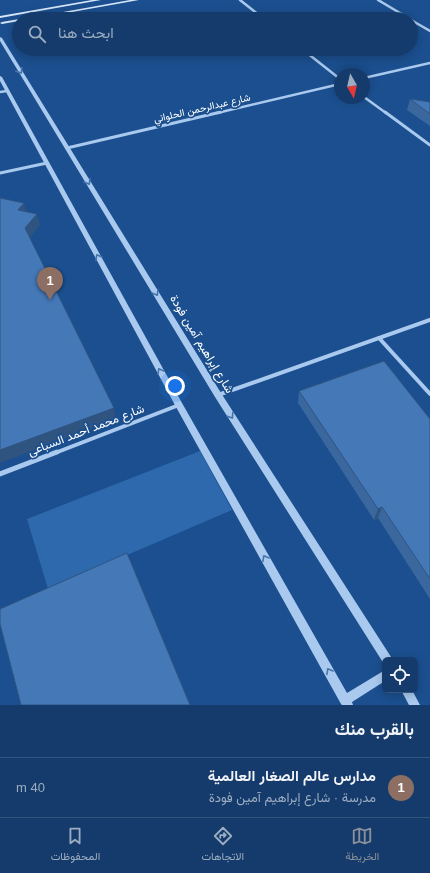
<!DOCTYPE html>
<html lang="ar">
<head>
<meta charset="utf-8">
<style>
	body { margin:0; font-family:Helvetica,Vazirmatn,sans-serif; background:#214673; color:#f1f3f6; direction:rtl }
	.controls { position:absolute; right:12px; bottom:12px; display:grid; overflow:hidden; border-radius:6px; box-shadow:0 2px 10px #0003 }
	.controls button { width:36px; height:36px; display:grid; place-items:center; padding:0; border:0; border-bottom:1px solid #33557e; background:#143b6b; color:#f1f3f6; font:20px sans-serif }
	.compass { position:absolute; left:334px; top:68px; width:36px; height:36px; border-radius:50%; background:#143b6b; box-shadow:0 2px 10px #0003; rotate:172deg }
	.you { position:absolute; left:175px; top:386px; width:14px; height:14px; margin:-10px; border:3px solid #fff; border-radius:50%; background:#1a73e8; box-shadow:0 0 0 6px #1a73e833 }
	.badge { display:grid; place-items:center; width:26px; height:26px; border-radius:50%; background:#8c9099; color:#fff; font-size:13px; font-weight:700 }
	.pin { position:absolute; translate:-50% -33px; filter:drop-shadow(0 1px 2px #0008) }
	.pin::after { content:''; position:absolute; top:21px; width:14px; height:12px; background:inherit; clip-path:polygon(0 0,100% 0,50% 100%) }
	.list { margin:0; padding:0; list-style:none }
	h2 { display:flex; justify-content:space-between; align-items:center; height:52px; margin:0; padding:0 16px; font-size:17px }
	h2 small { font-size:13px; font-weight:400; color:#9dadc1 }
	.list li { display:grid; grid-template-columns:26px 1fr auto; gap:12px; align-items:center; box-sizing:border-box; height:60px; padding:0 16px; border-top:1px solid #33557e }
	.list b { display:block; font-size:15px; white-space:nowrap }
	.list p { margin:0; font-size:13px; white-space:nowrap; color:#9dadc1 }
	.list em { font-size:13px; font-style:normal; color:#9dadc1 }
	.icon { flex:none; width:22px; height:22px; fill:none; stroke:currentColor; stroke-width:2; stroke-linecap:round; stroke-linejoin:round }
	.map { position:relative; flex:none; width:430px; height:705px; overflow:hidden; direction:ltr }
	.search { position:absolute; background:#143b6b; box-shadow:0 2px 10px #0003; left:12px; right:12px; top:12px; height:44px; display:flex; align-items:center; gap:10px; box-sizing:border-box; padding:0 14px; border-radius:22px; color:#9dadc1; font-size:15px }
	.sheet { height:112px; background:#143b6b }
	nav { display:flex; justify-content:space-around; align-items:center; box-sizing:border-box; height:56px; border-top:1px solid #33557e; background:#143b6b; font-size:11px; color:#9dadc1 }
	nav a { display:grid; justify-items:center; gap:2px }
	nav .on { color:#8c9099 }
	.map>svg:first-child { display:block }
	.green { fill:#2e69ad }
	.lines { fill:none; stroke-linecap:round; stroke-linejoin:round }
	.minor-far3 { stroke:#a9c9ee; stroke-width:2.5 }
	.minor-far2 { stroke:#a9c9ee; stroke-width:3 }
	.minor-far1 { stroke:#a9c9ee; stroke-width:4 }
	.minor { stroke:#a9c9ee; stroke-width:5 }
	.tertiary { fill:#a9c9ee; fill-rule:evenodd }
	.secondary { fill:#d6e6fa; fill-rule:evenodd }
	.wall { fill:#3a679d }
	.shaded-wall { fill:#305480 }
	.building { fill:#4478b7; stroke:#305480 }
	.oneway { stroke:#4674ac }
	.labels { text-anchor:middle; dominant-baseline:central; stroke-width:3.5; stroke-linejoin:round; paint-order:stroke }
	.far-street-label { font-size:10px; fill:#fff; stroke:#1b4f8f }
	.street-label { font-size:12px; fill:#fff; stroke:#1b4f8f }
</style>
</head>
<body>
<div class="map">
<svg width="430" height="705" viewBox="0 0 430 705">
	<rect width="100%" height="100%" fill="#1b4f8f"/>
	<polygon class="green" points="200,451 232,510 48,589 27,519"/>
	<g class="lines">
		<g class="minor-far3">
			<polyline points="240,0 264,19"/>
			<polyline points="378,0 410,19"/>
			<polyline points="411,20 430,31"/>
			<polyline points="302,49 340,79"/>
			<polyline points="364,78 430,63"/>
			<polyline points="0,92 7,91"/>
			<polyline points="364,97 386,113"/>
			<polyline points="217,113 340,84"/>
		</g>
		<g class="minor-far2">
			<polyline points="385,112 430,145"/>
			<polyline points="67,148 221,112"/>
			<polyline points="0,173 47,163"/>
		</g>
		<g class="minor-far1">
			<polyline points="379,338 430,394"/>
			<polyline points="218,395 430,320"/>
			<polyline points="55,453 179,405"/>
		</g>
		<polyline class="minor" points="0,474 57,452"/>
		<g class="tertiary">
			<polygon points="0,37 2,38 221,393 393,660 385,660 384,664 215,397 0,41"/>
			<polygon points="0,76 2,77 182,403 347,693 385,670 385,681 352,702 353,705 342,705 341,704 176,407 0,81"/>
			<polygon points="401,690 412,690 420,705 409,705"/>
		</g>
		<g class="secondary">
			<polygon points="92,0 101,0 0,18 0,16"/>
			<polygon points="130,0 139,0 33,19 24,19"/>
			<polygon points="19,19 19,21 2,24 0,23 2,22 19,19 20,19"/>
		</g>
	</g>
	<g class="wall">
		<polygon points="410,99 430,102 430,126 407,110"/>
		<polygon points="299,391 430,419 430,599 378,518 374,520 298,403"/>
	</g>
	<g class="shaded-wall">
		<polygon points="24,203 27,214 18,210"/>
		<polygon points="37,214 40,225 28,240 25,228"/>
		<polygon points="114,408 116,419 0,463 0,450"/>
		<polygon points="382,507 378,518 374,520 378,509"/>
	</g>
	<g class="building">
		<polygon points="410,99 430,102 430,114"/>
		<polygon points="0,198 24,203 18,210 37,214 25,228 114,408 0,450"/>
		<polygon points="384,361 430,419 430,579 382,507 378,509 299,391"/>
		<polygon points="127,553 190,705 21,705 0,624 0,609"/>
	</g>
	<defs><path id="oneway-chevron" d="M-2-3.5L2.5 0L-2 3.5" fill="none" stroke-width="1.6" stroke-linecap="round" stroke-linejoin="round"/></defs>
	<g class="oneway">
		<use href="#oneway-chevron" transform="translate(20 71) rotate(58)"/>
		<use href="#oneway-chevron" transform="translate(88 182) rotate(59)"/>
		<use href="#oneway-chevron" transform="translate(98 257) rotate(-119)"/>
		<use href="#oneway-chevron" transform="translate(156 293) rotate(59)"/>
		<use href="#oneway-chevron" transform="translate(160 371) rotate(-119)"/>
		<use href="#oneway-chevron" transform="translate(231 416) rotate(57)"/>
		<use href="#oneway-chevron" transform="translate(265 558) rotate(-119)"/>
		<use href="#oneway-chevron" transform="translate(329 671) rotate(-119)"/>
	</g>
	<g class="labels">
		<g class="far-street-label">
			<text transform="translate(202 108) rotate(-13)">شارع عبدالرحمن الحلواني</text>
		</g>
		<g class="street-label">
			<text transform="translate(202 344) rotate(59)">شارع إبراهيم آمين فودة</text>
			<text transform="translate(86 430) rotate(-21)">شارع محمد أحمد السباعى</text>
		</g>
	</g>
</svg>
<div class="controls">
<button><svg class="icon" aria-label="locate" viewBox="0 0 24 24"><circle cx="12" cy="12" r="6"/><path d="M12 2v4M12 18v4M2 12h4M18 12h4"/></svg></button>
</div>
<svg class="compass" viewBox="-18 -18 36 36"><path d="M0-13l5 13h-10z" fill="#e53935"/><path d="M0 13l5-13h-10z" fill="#9dadc1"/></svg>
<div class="you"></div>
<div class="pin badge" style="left:50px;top:300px;background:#8d6e63">1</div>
<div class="search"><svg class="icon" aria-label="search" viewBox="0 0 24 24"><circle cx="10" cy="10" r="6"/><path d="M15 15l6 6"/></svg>ابحث هنا</div>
</div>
<section class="sheet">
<h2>بالقرب منك<small></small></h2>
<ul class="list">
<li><span class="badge" style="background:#8d6e63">1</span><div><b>مدارس عالم الصغار العالمية</b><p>مدرسة · شارع إبراهيم آمين فودة</p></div><em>40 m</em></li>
</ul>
</section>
<nav>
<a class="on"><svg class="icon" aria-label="map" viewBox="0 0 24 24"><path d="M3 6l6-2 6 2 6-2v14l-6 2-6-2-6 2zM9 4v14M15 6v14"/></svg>الخريطة</a>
<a><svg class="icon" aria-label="directions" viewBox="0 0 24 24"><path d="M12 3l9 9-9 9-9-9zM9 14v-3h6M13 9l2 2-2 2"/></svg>الاتجاهات</a>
<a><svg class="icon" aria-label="saved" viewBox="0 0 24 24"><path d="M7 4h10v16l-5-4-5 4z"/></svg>المحفوظات</a>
</nav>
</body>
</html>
